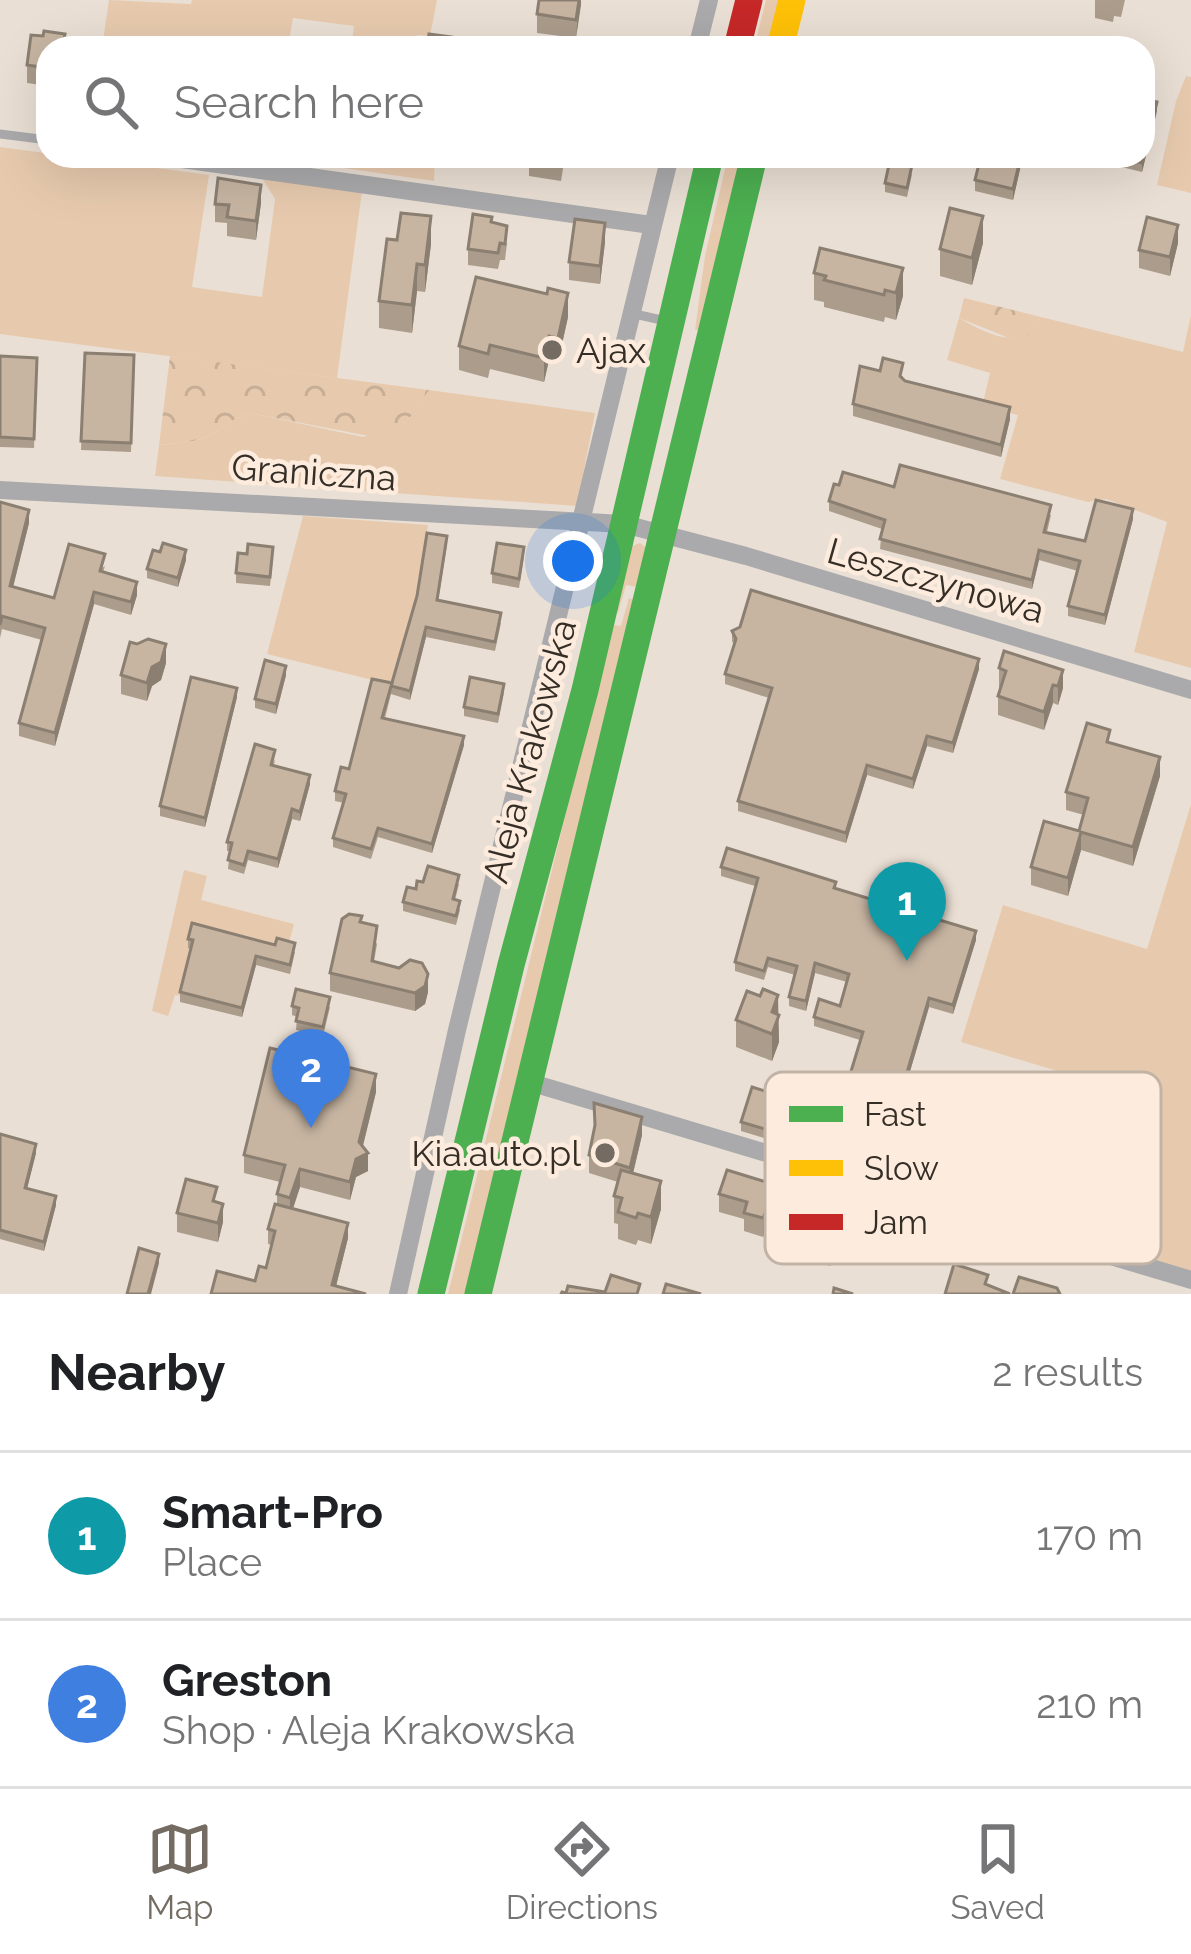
<!DOCTYPE html>
<html lang="en">
<head>
<meta charset="utf-8">
<style>
	body { margin:0; font-family:Raleway,sans-serif; background:#f2f2f2; color:#202124 }
	.you { position:absolute; left:573px; top:561px; width:42px; height:42px; margin:-30px; border:9px solid #fff; border-radius:50%; background:#1a73e8; box-shadow:0 0 0 18px #1a73e833 }
	.badge { display:grid; place-items:center; width:78px; height:78px; border-radius:50%; background:#746c63; color:#fff; font-size:39px; font-weight:700 }
	.pin { position:absolute; translate:-50% -99px; filter:drop-shadow(0 3px 6px #0008) }
	.pin::after { content:''; position:absolute; top:63px; width:42px; height:36px; background:inherit; clip-path:polygon(0 0,100% 0,50% 100%) }
	.list { margin:0; padding:0; list-style:none }
	h2 { display:flex; justify-content:space-between; align-items:center; height:156px; margin:0; padding:0 48px; font-size:51px }
	h2 small { font-size:39px; font-weight:400; color:#757577 }
	.list li { display:grid; grid-template-columns:78px 1fr auto; gap:36px; align-items:center; box-sizing:border-box; height:168px; padding:0 48px; border-top:3px solid #e0e0e0 }
	.list b { display:block; font-size:45px; white-space:nowrap }
	.list p { margin:0; font-size:39px; white-space:nowrap; color:#757577 }
	.list em { font-size:39px; font-style:normal; color:#757577 }
	.icon { flex:none; width:66px; height:66px; fill:none; stroke:currentColor; stroke-width:2; stroke-linecap:round; stroke-linejoin:round }
	.map { position:relative; flex:none; width:1191px; height:1294px; overflow:hidden }
	.search { position:absolute; background:#fff; box-shadow:0 12px 48px #0002; left:36px; right:36px; top:36px; height:132px; display:flex; align-items:center; gap:30px; box-sizing:border-box; padding:0 42px; border-radius:36px; color:#757577; font-size:45px }
	.sheet { height:492px; background:#fff }
	nav { display:flex; justify-content:space-around; align-items:center; box-sizing:border-box; height:168px; border-top:3px solid #e0e0e0; background:#fff; font-size:33px; color:#757577 }
	nav a { display:grid; justify-items:center; gap:6px }
	nav .on { color:#746c63 }
	.map>svg:first-child { display:block }
	.grass { fill:#e7caae }
	.forest { fill:url(#forest-crowns) }
	.lines { fill:none; stroke-linecap:round; stroke-linejoin:round }
	.lane { stroke:#aaaaac; stroke-width:9 }
	.street { stroke:#aaaaac; stroke-width:18 }
	.fast { stroke:#4caf50; stroke-width:27 }
	.slow { stroke:#ffc107; stroke-width:27 }
	.jam { stroke:#c62828; stroke-width:27 }
	.wall { fill:#ab9c8b }
	.shaded-wall { fill:#8b7f71 }
	.building { fill:#c7b5a2; stroke:#8b7f71; stroke-width:3 }
	.poi-dot { fill:#746c63; stroke:#fdecdd; stroke-width:4.5 }
	.labels { text-anchor:middle; dominant-baseline:central; stroke-width:9; stroke-linejoin:round; paint-order:stroke }
	.poi-label { font-size:36px; fill:#352e26; stroke:#fdecdd; text-anchor:start }
	.street-label { font-size:36px; fill:#352e26; stroke:#fdecdd }
	.key { fill:#fdecdd; stroke:#c1b3a6; stroke-width:3 }
	.key-label { font-size:33px; fill:#352e26 }
</style>
</head>
<body>
<div class="map">
<svg width="1191" height="1294" viewBox="0 0 1191 1294">
	<defs>
		<pattern id="forest-crowns" width="20" height="18" patternUnits="userSpaceOnUse" patternTransform="scale(3)"><rect width="20" height="18" fill="#e7caae"/><path d="M2 6a3 3 0 1 1 6 0M12 15a3 3 0 1 1 6 0" fill="none" stroke="#c7ae96"/></pattern>
	</defs>
	<rect width="100%" height="100%" fill="#eadfd4"/>
	<g class="grass">
		<polygon points="109,0 191,4 192,0 437,0 430,36 417,35 414,48 351,48 354,26 293,18 288,48 102,48"/>
		<polygon points="766,0 779,0 767,48 754,48"/>
		<polygon points="1186,76 1191,77 1191,193 1157,185 1176,101"/>
		<polygon points="0,147 209,175 192,287 262,297 275,199 262,178 362,191 337,378 0,334"/>
		<polygon points="337,156 435,156 434,181 336,167"/>
		<polygon points="728,156 741,156 698,330 695,330 705,256"/>
		<path d="M1191 315V668L1134 652 1167 522 1106 499 1088 502 1000 479 1018 415 982 407 990 373 947 360 959 318C990 335 1018 352 1041 317L1183 352Z"/>
		<path d="M429 390 595 413 577 506 155 476 159 445C176 443 195 443 210 435 228 426 233 415 255 414L363 437 405 423Z"/>
		<polygon points="303,516 428,525 420,582 393,685 267,654"/>
		<polygon points="640,543 646,548 637,587 626,585 618,613 615,612 632,546"/>
		<polygon points="629,598 635,600 466,1294 448,1294 612,625 621,626"/>
		<polygon points="1191,804 1191,1271 1127,1253 1129,1244 1104,1237 1101,1245 1056,1232 1100,1084 961,1042 1003,905 1147,949"/>
		<polygon points="184,870 207,876 201,900 294,924 287,950 193,949 181,996 175,995 168,1016 152,1011"/>
	</g>
	<g class="forest">
		<polygon points="964,298 1041,317 1028,335 1009,338 959,318"/>
		<path d="M170 356 429 390C415 410 404 432 379 438L255 414C233 415 228 426 210 435 194 443 176 443 159 445Z"/>
	</g>
	<g class="lines">
		<g class="lane">
			<polyline points="0,134 48,140"/>
			<polyline points="630,313 666,321"/>
		</g>
		<g class="street">
			<polyline points="697,48 709,0"/>
			<polyline points="160,156 651,225"/>
			<polyline points="0,490 624,524 746,556 1191,690"/>
			<polyline points="529,1082 1191,1280"/>
			<polyline points="398,1294 457,1030 670,156"/>
		</g>
		<g class="fast">
			<polyline points="431,1294 511,965 585,690 710,156"/>
			<polyline points="478,1294 754,156"/>
		</g>
		<polyline class="slow" points="780,48 792,0"/>
		<polyline class="jam" points="737,48 749,0"/>
	</g>
	<g class="wall">
		<polygon points="581,0 576,38 537,33 537,14"/>
		<polygon points="1095,0 1125,0 1121,17 1114,16 1113,22 1095,18"/>
		<polygon points="44,31 65,34 65,40 75,41 75,48 48,48 48,86 27,83 27,65 31,35 43,36"/>
		<polygon points="1157,111 1142,172 1105,163 1105,156 1143,156"/>
		<polygon points="450,156 491,156 489,167 450,161"/>
		<polygon points="529,156 565,156 561,181 529,176"/>
		<polygon points="1023,156 1013,200 975,191 975,180"/>
		<polygon points="912,174 907,197 885,192 885,183"/>
		<polygon points="261,203 256,240 227,236 227,223 215,222 215,204"/>
		<polygon points="605,242 600,284 569,280 569,262"/>
		<polygon points="507,243 505,260 500,260 498,269 468,265 468,249"/>
		<polygon points="983,243 972,285 940,276 940,249"/>
		<polygon points="1178,243 1170,276 1139,268 1139,250"/>
		<polygon points="431,244 425,292 417,291 412,333 379,328 379,301"/>
		<polygon points="814,273 903,296 896,320 885,317 884,322 824,307 824,302 814,300"/>
		<polygon points="568,317 558,362 549,360 544,382 490,369 488,378 459,370 459,346"/>
		<polygon points="85,353 134,355 131,452 81,450"/>
		<polygon points="0,356 37,358 34,448 0,447"/>
		<polygon points="880,371 903,376 902,379 905,381 1010,419 1001,457 853,416 853,404"/>
		<polygon points="839,485 894,487 1051,515 1047,532 1085,541 1133,519 1105,625 1068,616 1068,606 1078,571 1039,560 1032,589 880,549 882,529 829,511 829,501"/>
		<polygon points="0,502 29,523 13,587 54,598 105,566 103,572 137,595 131,615 94,604 55,746 19,736 19,723 42,640 2,629 0,638"/>
		<polygon points="447,545 438,601 501,623 495,651 426,637 410,700 391,694 385,718 464,745 432,853 378,837 371,859 333,847 333,838 344,803 335,801 335,791 349,769 392,683"/>
		<polygon points="160,552 186,560 178,587 147,578 147,569"/>
		<polygon points="273,557 270,586 236,583 236,573"/>
		<polygon points="524,557 519,588 492,583 492,573"/>
		<polygon points="732,631 979,669 953,753 927,746 913,789 867,775 846,843 738,811 738,801 769,698 725,684 725,674 734,645 732,641"/>
		<polygon points="137,644 166,663 161,680 152,686 147,701 121,694 121,675"/>
		<polygon points="999,668 1063,688 1058,705 1053,703 1044,730 998,715 998,696 1001,687 999,687"/>
		<polygon points="286,675 276,714 255,708 255,699"/>
		<polygon points="504,693 498,723 464,716 464,707"/>
		<polygon points="237,697 205,827 160,816 160,806"/>
		<polygon points="1110,743 1160,776 1133,866 1081,850 1068,896 1031,885 1031,867 1079,831 1084,815 1066,810 1066,792"/>
		<polygon points="275,759 274,765 310,784 300,821 292,819 278,868 248,860 244,874 228,869 230,851 227,851 227,842"/>
		<polygon points="721,867 836,889 976,940 953,1014 929,1007 890,1139 838,1123 838,1114 860,1040 814,1026 814,1017 840,1006 847,982 815,973 806,1011 789,1006 789,997 795,975 768,967 764,980 735,971 735,962 755,886 721,876"/>
		<polygon points="459,884 455,900 460,910 456,925 403,911 403,902 416,889"/>
		<polygon points="362,922 377,944 374,962 428,992 425,1004 415,1011 330,991 330,973"/>
		<polygon points="188,939 295,952 290,974 256,965 242,1017 180,1002 180,992 191,949 188,948"/>
		<polygon points="292,1006 330,1007 323,1036 296,1030 297,1017 292,1015"/>
		<polygon points="778,1014 779,1042 772,1061 736,1047 736,1020"/>
		<polygon points="376,1092 363,1146 368,1171 356,1177 350,1200 300,1187 293,1209 348,1238 336,1286 255,1281 266,1268 272,1245 268,1244 268,1229 277,1205 277,1194 280,1182 244,1173 244,1155"/>
		<polygon points="820,1117 809,1152 741,1131 741,1122"/>
		<polygon points="0,1134 36,1153 27,1188 56,1205 44,1251 0,1239"/>
		<polygon points="642,1135 633,1173 661,1209 651,1244 638,1240 636,1245 618,1239 618,1224 614,1223 614,1196 618,1182 589,1173 589,1155"/>
		<polygon points="1003,1148 1054,1151 1046,1176 1032,1173 1028,1185 1011,1179 1011,1169 1003,1167"/>
		<polygon points="719,1194 825,1218 838,1232 840,1254 832,1259 830,1266 811,1260 811,1253 798,1249 798,1236 767,1227 763,1237 744,1231 744,1219 719,1212"/>
		<polygon points="217,1202 223,1222 218,1242 177,1232 177,1213"/>
	</g>
	<g class="shaded-wall">
		<polygon points="579,0 581,0 581,5 576,38"/>
		<polygon points="1157,102 1157,111 1142,172 1142,163"/>
		<polygon points="1021,156 1023,156 1013,200 1013,189"/>
		<polygon points="261,185 261,203 256,240 256,221"/>
		<polygon points="431,216 431,244 425,292 425,265"/>
		<polygon points="983,216 983,243 972,285 972,258"/>
		<polygon points="605,223 605,242 600,284 600,266"/>
		<polygon points="1178,225 1178,243 1170,276 1170,257"/>
		<polygon points="417,264 417,291 412,333 412,305"/>
		<polygon points="903,268 903,296 896,320 896,293"/>
		<polygon points="568,293 568,317 558,362 558,338"/>
		<polygon points="549,336 549,360 544,382 544,358"/>
		<polygon points="1010,407 1010,419 1001,457 1001,445"/>
		<polygon points="1133,509 1133,519 1105,625 1105,615"/>
		<polygon points="29,510 29,523 10,599 10,586"/>
		<polygon points="186,550 186,560 178,587 178,578"/>
		<polygon points="1039,550 1039,560 1032,589 1032,580"/>
		<polygon points="137,582 137,595 131,615 131,602"/>
		<polygon points="94,592 94,604 55,746 55,733"/>
		<polygon points="426,627 426,637 410,700 410,691"/>
		<polygon points="166,644 166,663 161,680 152,686 147,701 147,683 152,667"/>
		<polygon points="979,659 979,669 953,753 953,743"/>
		<polygon points="286,666 286,675 276,714 276,704"/>
		<polygon points="1063,670 1063,688 1058,705 1058,686"/>
		<polygon points="1053,685 1053,703 1044,730 1044,712"/>
		<polygon points="237,688 237,697 205,827 205,818"/>
		<polygon points="464,736 464,745 432,853 432,844"/>
		<polygon points="927,736 927,746 913,789 913,779"/>
		<polygon points="1160,757 1160,776 1133,866 1133,847"/>
		<polygon points="867,765 867,775 846,843 846,833"/>
		<polygon points="310,775 310,784 300,821 300,812"/>
		<polygon points="292,809 292,819 278,868 278,859"/>
		<polygon points="1081,832 1081,850 1068,896 1068,878"/>
		<polygon points="976,931 976,940 953,1014 953,1005"/>
		<polygon points="256,956 256,965 242,1017 242,1008"/>
		<polygon points="815,963 815,973 806,1011 806,1001"/>
		<polygon points="428,974 428,992 425,1004 415,1011 415,993"/>
		<polygon points="778,995 779,1042 772,1061 772,1012"/>
		<polygon points="929,998 929,1007 890,1139 890,1130"/>
		<polygon points="376,1074 376,1092 360,1157 368,1153 368,1171 356,1177 350,1200 350,1182"/>
		<polygon points="820,1108 820,1117 809,1152 809,1142"/>
		<polygon points="642,1117 642,1135 630,1186 630,1168"/>
		<polygon points="1054,1133 1054,1151 1046,1176 1046,1158"/>
		<polygon points="36,1144 36,1153 25,1197 25,1188"/>
		<polygon points="1032,1154 1032,1173 1028,1185 1028,1167"/>
		<polygon points="300,1169 300,1187 290,1217 290,1198"/>
		<polygon points="661,1181 661,1209 651,1244 651,1217"/>
		<polygon points="56,1196 56,1205 44,1251 44,1242"/>
		<polygon points="223,1204 223,1222 218,1242 218,1223"/>
		<polygon points="767,1208 767,1227 763,1237 763,1218"/>
		<polygon points="838,1221 840,1254 832,1259 830,1266 830,1247"/>
		<polygon points="348,1223 348,1238 334,1294 332,1285"/>
		<polygon points="159,1254 159,1263 151,1294 148,1294"/>
	</g>
	<g class="building">
		<polygon points="539,0 579,0 576,20 537,14"/>
		<polygon points="44,31 65,34 64,39 75,41 74,48 48,48 48,68 27,65 31,35 43,36"/>
		<polygon points="429,34 452,37 451,48 427,48"/>
		<polygon points="1143,99 1157,102 1142,163 1115,156 1143,156"/>
		<polygon points="529,156 562,156 561,162"/>
		<polygon points="981,156 1021,156 1013,189 975,180"/>
		<polygon points="890,160 912,165 907,188 885,183"/>
		<polygon points="218,178 261,185 256,221 227,217 229,205 215,204"/>
		<polygon points="950,208 983,216 972,258 940,249"/>
		<polygon points="401,213 431,216 425,265 417,264 412,305 379,301 387,239 397,240"/>
		<polygon points="473,214 492,217 491,222 507,226 505,244 500,243 498,253 468,249"/>
		<polygon points="1147,217 1178,225 1170,257 1139,250"/>
		<polygon points="575,219 605,223 600,266 569,262"/>
		<polygon points="820,248 903,268 896,293 885,290 884,295 824,280 826,276 814,273"/>
		<polygon points="476,277 547,294 548,288 568,293 558,338 549,336 544,358 490,345 488,354 459,346"/>
		<polygon points="85,353 134,355 131,443 81,441"/>
		<polygon points="0,356 37,358 34,439 0,437"/>
		<polygon points="883,358 903,363 900,376 905,381 1010,407 1001,445 853,404 860,366 880,371"/>
		<polygon points="900,465 1051,505 1044,532 1085,541 1096,500 1133,509 1105,615 1068,606 1080,561 1039,550 1032,580 880,539 885,520 829,501 834,484 839,485 843,472 894,487"/>
		<polygon points="0,502 29,510 10,586 54,598 69,544 105,554 100,571 137,582 131,602 94,592 55,733 19,723 45,628 2,616 0,625"/>
		<polygon points="427,533 447,536 437,600 501,613 495,642 426,627 410,691 391,686 417,596"/>
		<polygon points="163,543 186,550 178,578 147,569 153,550 160,552"/>
		<polygon points="497,543 524,547 519,579 492,573"/>
		<polygon points="248,544 273,547 270,577 236,573 238,553 247,554"/>
		<polygon points="751,590 979,659 953,743 927,736 913,779 867,765 846,833 738,801 772,688 725,674 736,639 732,631 740,627"/>
		<polygon points="148,639 166,644 161,662 152,667 147,683 121,675 130,642 137,644"/>
		<polygon points="1004,651 1063,670 1058,686 1053,685 1044,712 998,696 1006,671 999,668"/>
		<polygon points="265,660 286,666 276,704 255,699"/>
		<polygon points="191,677 237,688 205,818 160,806"/>
		<polygon points="470,677 504,684 498,714 464,707"/>
		<polygon points="372,679 392,683 382,718 464,736 432,844 378,828 371,849 333,838 346,794 335,791 341,767 349,769"/>
		<polygon points="1087,723 1110,730 1107,742 1160,757 1133,847 1081,832 1068,878 1031,867 1044,821 1079,831 1088,798 1066,792"/>
		<polygon points="255,744 275,750 271,765 310,775 300,812 292,809 278,859 248,851 244,865 228,860 232,843 227,842"/>
		<polygon points="727,848 836,882 834,888 976,931 953,1005 929,998 890,1130 838,1114 863,1032 814,1017 819,999 840,1006 849,974 815,963 806,1001 789,997 797,966 768,958 764,971 735,962 758,878 721,867"/>
		<polygon points="428,866 459,875 453,899 460,901 456,916 403,902 407,887 416,889 417,881 423,882"/>
		<polygon points="349,914 362,916 360,922 377,926 372,961 399,968 410,960 422,963 428,974 425,986 415,993 330,973 342,919"/>
		<polygon points="192,923 275,945 277,938 295,943 290,965 256,956 242,1008 180,992 193,940 188,939"/>
		<polygon points="296,989 330,997 323,1027 296,1021 299,1008 292,1006"/>
		<polygon points="763,989 778,995 772,1012 779,1015 772,1034 736,1020 747,991 760,996"/>
		<polygon points="270,1048 376,1074 359,1142 368,1153 356,1159 350,1182 300,1169 290,1198 277,1194 285,1165 244,1155"/>
		<polygon points="752,1087 820,1108 809,1142 741,1122"/>
		<polygon points="594,1103 642,1117 630,1168 589,1155 595,1125"/>
		<polygon points="0,1134 36,1144 25,1188 56,1196 44,1242 0,1230"/>
		<polygon points="621,1170 661,1181 651,1217 638,1213 636,1218 618,1212 622,1198 614,1196"/>
		<polygon points="727,1170 825,1200 820,1216 838,1221 836,1229 840,1236 832,1240 830,1247 811,1242 813,1235 798,1231 802,1219 767,1208 763,1218 744,1213 747,1202 719,1194"/>
		<polygon points="186,1179 217,1187 213,1201 223,1204 218,1223 177,1213"/>
		<polygon points="275,1204 348,1223 332,1285 366,1294 211,1294 217,1271 255,1281 259,1266 266,1268 275,1231 268,1229"/>
		<polygon points="139,1248 159,1254 148,1294 127,1294"/>
		<polygon points="954,1264 988,1275 985,1284 1010,1294 945,1294"/>
		<polygon points="611,1275 640,1284 637,1294 561,1294 562,1292 566,1293 568,1286 605,1292"/>
		<polygon points="1019,1277 1057,1288 1060,1294 1013,1294"/>
		<polygon points="666,1284 701,1294 663,1294"/>
		<polygon points="834,1288 853,1294 833,1294"/>
	</g>
	<g class="poi-dot">
		<circle cx="552" cy="350" r="12"/>
		<circle cx="605" cy="1153" r="12"/>
	</g>
	<g class="labels">
		<g class="poi-label">
			<text x="576" y="350">Ajax</text>
			<text x="581" y="1153" text-anchor="end">Kia.auto.pl</text>
		</g>
		<g class="street-label">
			<text transform="translate(314 472) rotate(4)">Graniczna</text>
			<text transform="translate(936 580) rotate(16)">Leszczynowa</text>
			<text transform="translate(529 751) rotate(-75)">Aleja Krakowska</text>
		</g>
	</g>
	<rect x="765" y="1072" width="396" height="192" rx="18" class="key"/>
	<rect x="789" y="1106" width="54" height="16" fill="#4caf50"/>
	<rect x="789" y="1160" width="54" height="16" fill="#ffc107"/>
	<rect x="789" y="1214" width="54" height="16" fill="#c62828"/>
	<g class="key-label">
		<text x="864" y="1126">Fast</text>
		<text x="864" y="1180">Slow</text>
		<text x="864" y="1234">Jam</text>
	</g>
</svg>
<div class="you"></div>
<div class="pin badge" style="left:907px;top:961px;background:#0f9aa8">1</div>
<div class="pin badge" style="left:311px;top:1128px;background:#3f7fe0">2</div>
<div class="search"><svg class="icon" aria-label="search" viewBox="0 0 24 24"><circle cx="10" cy="10" r="6"/><path d="M15 15l6 6"/></svg>Search here</div>
</div>
<section class="sheet">
<h2>Nearby<small>2 results</small></h2>
<ul class="list">
<li><span class="badge" style="background:#0f9aa8">1</span><div><b>Smart-Pro</b><p>Place</p></div><em>170 m</em></li>
<li><span class="badge" style="background:#3f7fe0">2</span><div><b>Greston</b><p>Shop · Aleja Krakowska</p></div><em>210 m</em></li>
</ul>
</section>
<nav>
<a class="on"><svg class="icon" aria-label="map" viewBox="0 0 24 24"><path d="M3 6l6-2 6 2 6-2v14l-6 2-6-2-6 2zM9 4v14M15 6v14"/></svg>Map</a>
<a><svg class="icon" aria-label="directions" viewBox="0 0 24 24"><path d="M12 3l9 9-9 9-9-9zM9 14v-3h6M13 9l2 2-2 2"/></svg>Directions</a>
<a><svg class="icon" aria-label="saved" viewBox="0 0 24 24"><path d="M7 4h10v16l-5-4-5 4z"/></svg>Saved</a>
</nav>
</body>
</html>
